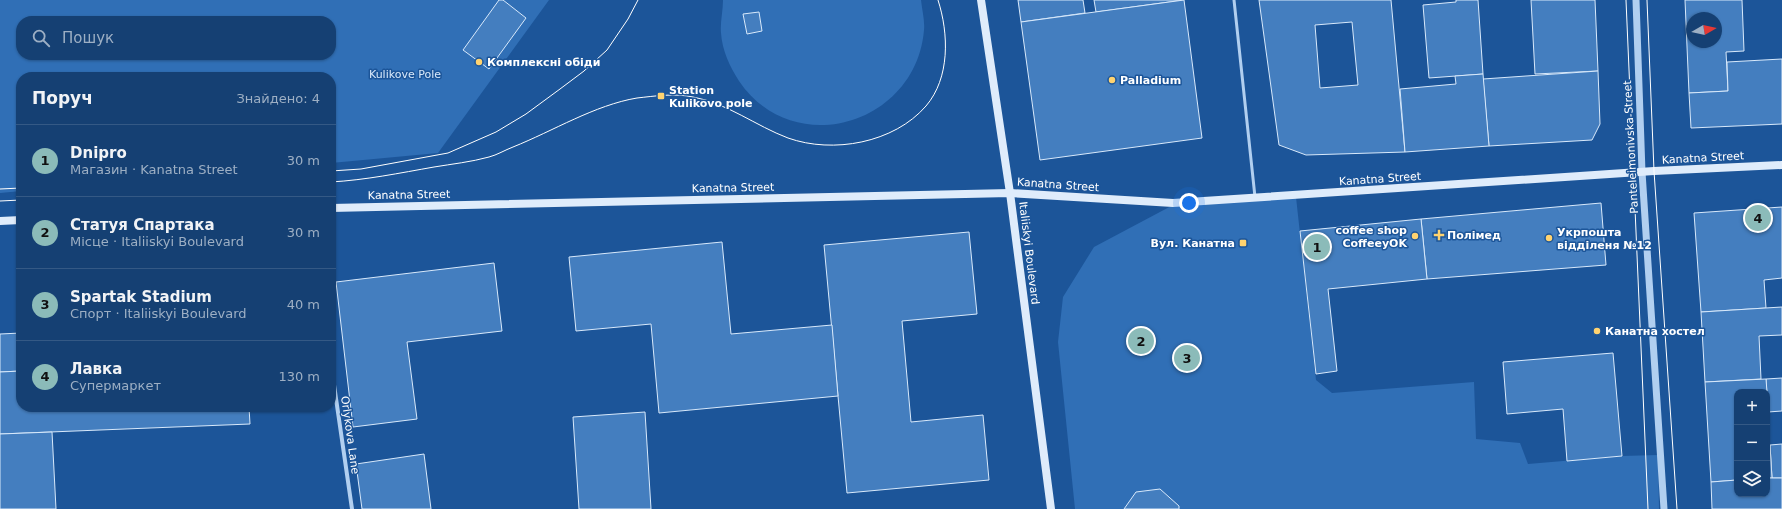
<!DOCTYPE html>
<html lang="uk">
<head>
<meta charset="utf-8">
<style>
	body { margin:0; font-family:"DejaVu Sans",sans-serif; background:#224b7b; color:#f1f3f6 }
	.controls { position:absolute; right:12px; bottom:12px; display:grid; overflow:hidden; border-radius:8px; box-shadow:0 1px 3px #0004 }
	.controls button { width:36px; height:36px; display:grid; place-items:center; padding:0; border:0; border-bottom:1px solid #345985; background:#154073; color:#f1f3f6; font:20px sans-serif }
	.compass { position:absolute; left:1686px; top:12px; width:36px; height:36px; border-radius:50%; background:#154073; box-shadow:0 1px 3px #0004; rotate:81deg }
	.you { position:absolute; left:1189px; top:203px; width:14px; height:14px; margin:-10px; border:3px solid #fff; border-radius:50%; background:#1a73e8; box-shadow:0 0 0 6px #1a73e833 }
	.badge { display:grid; place-items:center; width:26px; height:26px; border-radius:50%; background:#8bbbb9; color:#111; font-size:13px; font-weight:700 }
	.pin { position:absolute; translate:-50% -50%; border:2px solid #fff; box-shadow:0 1px 4px #0006 }
	.list { margin:0; padding:0; list-style:none }
	h2 { display:flex; justify-content:space-between; align-items:center; height:52px; margin:0; padding:0 16px; font-size:17px }
	h2 small { font-size:13px; font-weight:400; color:#9dafc4 }
	.list li { display:grid; grid-template-columns:26px 1fr auto; gap:12px; align-items:center; box-sizing:border-box; height:72px; padding:0 16px; border-top:1px solid #345985 }
	.list b { display:block; font-size:15px; white-space:nowrap }
	.list p { margin:0; font-size:13px; white-space:nowrap; color:#9dafc4 }
	.list em { font-size:13px; font-style:normal; color:#9dafc4 }
	.icon { flex:none; width:22px; height:22px; fill:none; stroke:currentColor; stroke-width:2; stroke-linecap:round; stroke-linejoin:round }
	.map { position:relative; flex:none; width:1782px; height:509px; overflow:hidden }
	.search { position:absolute; background:#154073; box-shadow:0 1px 3px #0004; left:16px; top:16px; width:320px; height:44px; display:flex; align-items:center; gap:10px; box-sizing:border-box; padding:0 14px; border-radius:16px; color:#9dafc4; font-size:15px }
	.panel { position:absolute; background:#154073; box-shadow:0 1px 3px #0004; left:16px; top:72px; width:320px; height:340px; border-radius:16px }
	.map>svg:first-child { display:block }
	.green { fill:#306fb6; fill-rule:evenodd }
	.building { fill:#447ebf; stroke:#d8e9fb; fill-rule:evenodd }
	.lines { fill:none; stroke-linecap:round; stroke-linejoin:round }
	.service { stroke:#b1cff0; stroke-width:3 }
	.minor { stroke:#b1cff0; stroke-width:4 }
	.tertiary { stroke:#b1cff0; stroke-width:7 }
	.secondary { stroke:#dfecfb; stroke-width:8 }
	.tram { stroke:#fff; stroke-width:1 }
	.poi-dot { fill:#ffd370; stroke:#1c5599; stroke-width:1.5 }
	.labels { text-anchor:middle; dominant-baseline:central; stroke-width:3; stroke-linejoin:round; paint-order:stroke }
	.poi-label { font-size:11px; font-weight:bold; fill:#fff; stroke:#1c5599; text-anchor:start }
	.park-label { font-size:11px; fill:#d8e9fb; stroke:#1c5599 }
	.street-label { font-size:11px; fill:#fff; stroke:#1c5599 }
</style>
</head>
<body>
<div class="map">
<svg width="1782" height="509" viewBox="0 0 1782 509">
	<rect width="100%" height="100%" fill="#1c5599"/>
	<g class="green">
		<path d="M0 0H549L438 153 331 163V77H21V191L0 193ZM21 21H331V55H21Z"/>
		<path d="M723 0H921C922 10 925 21 924 30 916 125 793 161 739 81 730 67 722 50 721 33 720 23 723 11 723 0Z"/>
		<polygon points="1296,197 1316,380 1332,393 1474,382 1476,439 1520,443 1528,464 1622,456 1658,455 1659,509 1075,509 1058,342 1063,297 1094,247 1175,204"/>
	</g>
	<g class="building">
		<polygon points="499,0 503,0 526,18 489,69 463,50"/>
		<polygon points="1018,0 1083,0 1085,13 1021,22"/>
		<polygon points="1094,0 1184,0 1096,12"/>
		<polygon points="1184,0 1202,138 1040,160 1021,22"/>
		<path d="M1259 0H1391L1405 152 1306 155 1279 145ZM1352 22 1358 85 1320 88 1315 25Z"/>
		<polygon points="1456,0 1478,0 1483,74 1429,78 1423,5 1456,2"/>
		<polygon points="1531,0 1595,0 1598,71 1535,74"/>
		<path d="M1685 0H1742L1744 51 1726 52 1728 91 1689 93ZM1692 18H1716V42H1692Z"/>
		<polygon points="759,12 762,31 747,34 743,14"/>
		<polygon points="1782,59 1782,124 1691,128 1689,93 1728,91 1727,62"/>
		<polygon points="1598,71 1600,124 1592,140 1489,146 1483,79"/>
		<polygon points="1483,74 1489,146 1405,152 1400,89 1456,84 1455,76"/>
		<polygon points="1601,203 1606,265 1427,279 1421,219"/>
		<polygon points="1782,207 1782,278 1764,280 1766,308 1701,312 1694,213"/>
		<polygon points="1421,219 1427,279 1328,289 1337,371 1316,374 1300,231"/>
		<polygon points="969,232 977,314 902,321 911,422 983,415 989,480 847,493 824,245"/>
		<polygon points="722,242 731,334 832,325 838,396 659,413 651,324 576,331 569,257"/>
		<polygon points="494,263 502,331 407,342 417,419 353,427 336,282"/>
		<polygon points="1782,307 1782,335 1759,336 1761,379 1705,382 1701,312"/>
		<polygon points="21,333 21,371 0,372 0,334"/>
		<polygon points="1613,353 1622,456 1567,461 1563,409 1507,414 1503,362"/>
		<polygon points="21,371 21,407 249,407 250,424 0,434 0,372"/>
		<polygon points="1782,378 1782,411 1768,412 1766,379"/>
		<polygon points="1766,379 1767,392 1737,392 1737,480 1711,482 1705,382"/>
		<polygon points="645,412 651,509 579,509 573,417"/>
		<polygon points="52,432 56,509 0,509 0,434"/>
		<polygon points="1782,444 1782,478 1772,478 1770,445"/>
		<polygon points="1767,445 1770,445 1772,478 1767,478"/>
		<polygon points="424,454 431,509 362,509 356,464"/>
		<polygon points="1767,478 1782,478 1782,509 1712,509 1711,482 1737,480 1737,494 1767,494"/>
		<polygon points="1160,489 1179,506 1179,509 1124,509 1136,492"/>
	</g>
	<g class="lines">
		<polyline class="service" points="1234,0 1255,197"/>
		<polyline class="minor" points="331,364 352,509"/>
		<polyline class="tertiary" points="1636,0 1642,172 1664,509"/>
		<g class="secondary">
			<polyline points="981,0 1010,193 1051,509"/>
			<polyline points="331,208 1010,193 1173,203 1654,171 1782,165"/>
			<polyline points="0,221 21,220"/>
		</g>
		<g class="tram">
			<polyline points="1626,0 1648,509"/>
			<polyline points="1647,0 1654,171 1677,509"/>
			<polyline points="331,171 361,169 448,153 496,132 526,114 560,89 584,71 607,50 628,19 638,0"/>
			<path d="M331 182C366 180 400 173 434 167 452 164 471 162 489 157 497 155 505 150 513 147 553 131 595 105 637 98 655 96 675 93 693 97 727 103 756 126 788 138 833 154 894 143 926 106 950 78 949 34 938 0"/>
			<polyline points="0,189 21,188"/>
			<polyline points="0,201 21,200"/>
		</g>
	</g>
	<g class="poi-dot">
		<circle cx="479" cy="62" r="4"/>
		<circle cx="1112" cy="80" r="4"/>
		<rect x="657" y="92" width="8" height="8" rx="2"/>
		<path d="M1437 229h4v4h4v4h-4v4h-4v-4h-4v-4h4z"/>
		<circle cx="1415" cy="236" r="4"/>
		<circle cx="1549" cy="238" r="4"/>
		<rect x="1239" y="239" width="8" height="8" rx="2"/>
		<circle cx="1597" cy="331" r="4"/>
	</g>
	<g class="labels">
		<g class="poi-label">
			<text x="487" y="62">Комплексні обіди</text>
			<text x="1120" y="80">Palladium</text>
			<text x="669" y="90">Station<tspan x="669" dy="13">Kulikovo pole</tspan></text>
			<text x="1407" y="230" text-anchor="end">coffee shop<tspan x="1407" dy="13">CoffeeyOK</tspan></text>
			<text x="1557" y="232">Укрпошта<tspan x="1557" dy="13">відділеня №12</tspan></text>
			<text x="1447" y="235">Полімед</text>
			<text x="1235" y="243" text-anchor="end">Вул. Канатна</text>
			<text x="1605" y="331">Канатна хостел</text>
		</g>
		<g class="park-label">
			<text x="405" y="74">Kulikove Pole</text>
		</g>
		<g class="street-label">
			<text transform="translate(1631 147) rotate(-93)">Panteleimonivska Street</text>
			<text transform="translate(1703 158) rotate(-3)">Kanatna Street</text>
			<text transform="translate(1380 179) rotate(-4)">Kanatna Street</text>
			<text transform="translate(1058 185) rotate(4)">Kanatna Street</text>
			<text transform="translate(733 188) rotate(-1)">Kanatna Street</text>
			<text transform="translate(409 195) rotate(-1)">Kanatna Street</text>
			<text transform="translate(1029 253) rotate(83)">Italiiskyi Boulevard</text>
			<text transform="translate(350 435) rotate(82)">Orlykova Lane</text>
		</g>
	</g>
</svg>
<div class="controls">
<button>+</button>
<button>−</button>
<button><svg class="icon" aria-label="layers" viewBox="0 0 24 24"><path d="M12 4l9 5-9 5-9-5zM3 14l9 5 9-5"/></svg></button>
</div>
<svg class="compass" viewBox="-18 -18 36 36"><path d="M0-13l5 13h-10z" fill="#e53935"/><path d="M0 13l5-13h-10z" fill="#9dafc4"/></svg>
<div class="you"></div>
<div class="pin badge" style="left:1317px;top:247px">1</div>
<div class="pin badge" style="left:1141px;top:341px">2</div>
<div class="pin badge" style="left:1187px;top:358px">3</div>
<div class="pin badge" style="left:1758px;top:218px">4</div>
<div class="search"><svg class="icon" aria-label="search" viewBox="0 0 24 24"><circle cx="10" cy="10" r="6"/><path d="M15 15l6 6"/></svg>Пошук</div>
<section class="panel">
<h2>Поруч<small>Знайдено: 4</small></h2>
<ul class="list">
<li><span class="badge">1</span><div><b>Dnipro</b><p>Магазин · Kanatna Street</p></div><em>30 m</em></li>
<li><span class="badge">2</span><div><b>Статуя Спартака</b><p>Місце · Italiiskyi Boulevard</p></div><em>30 m</em></li>
<li><span class="badge">3</span><div><b>Spartak Stadium</b><p>Спорт · Italiiskyi Boulevard</p></div><em>40 m</em></li>
<li><span class="badge">4</span><div><b>Лавка</b><p>Супермаркет</p></div><em>130 m</em></li>
</ul>
</section>
</div>
</body>
</html>
